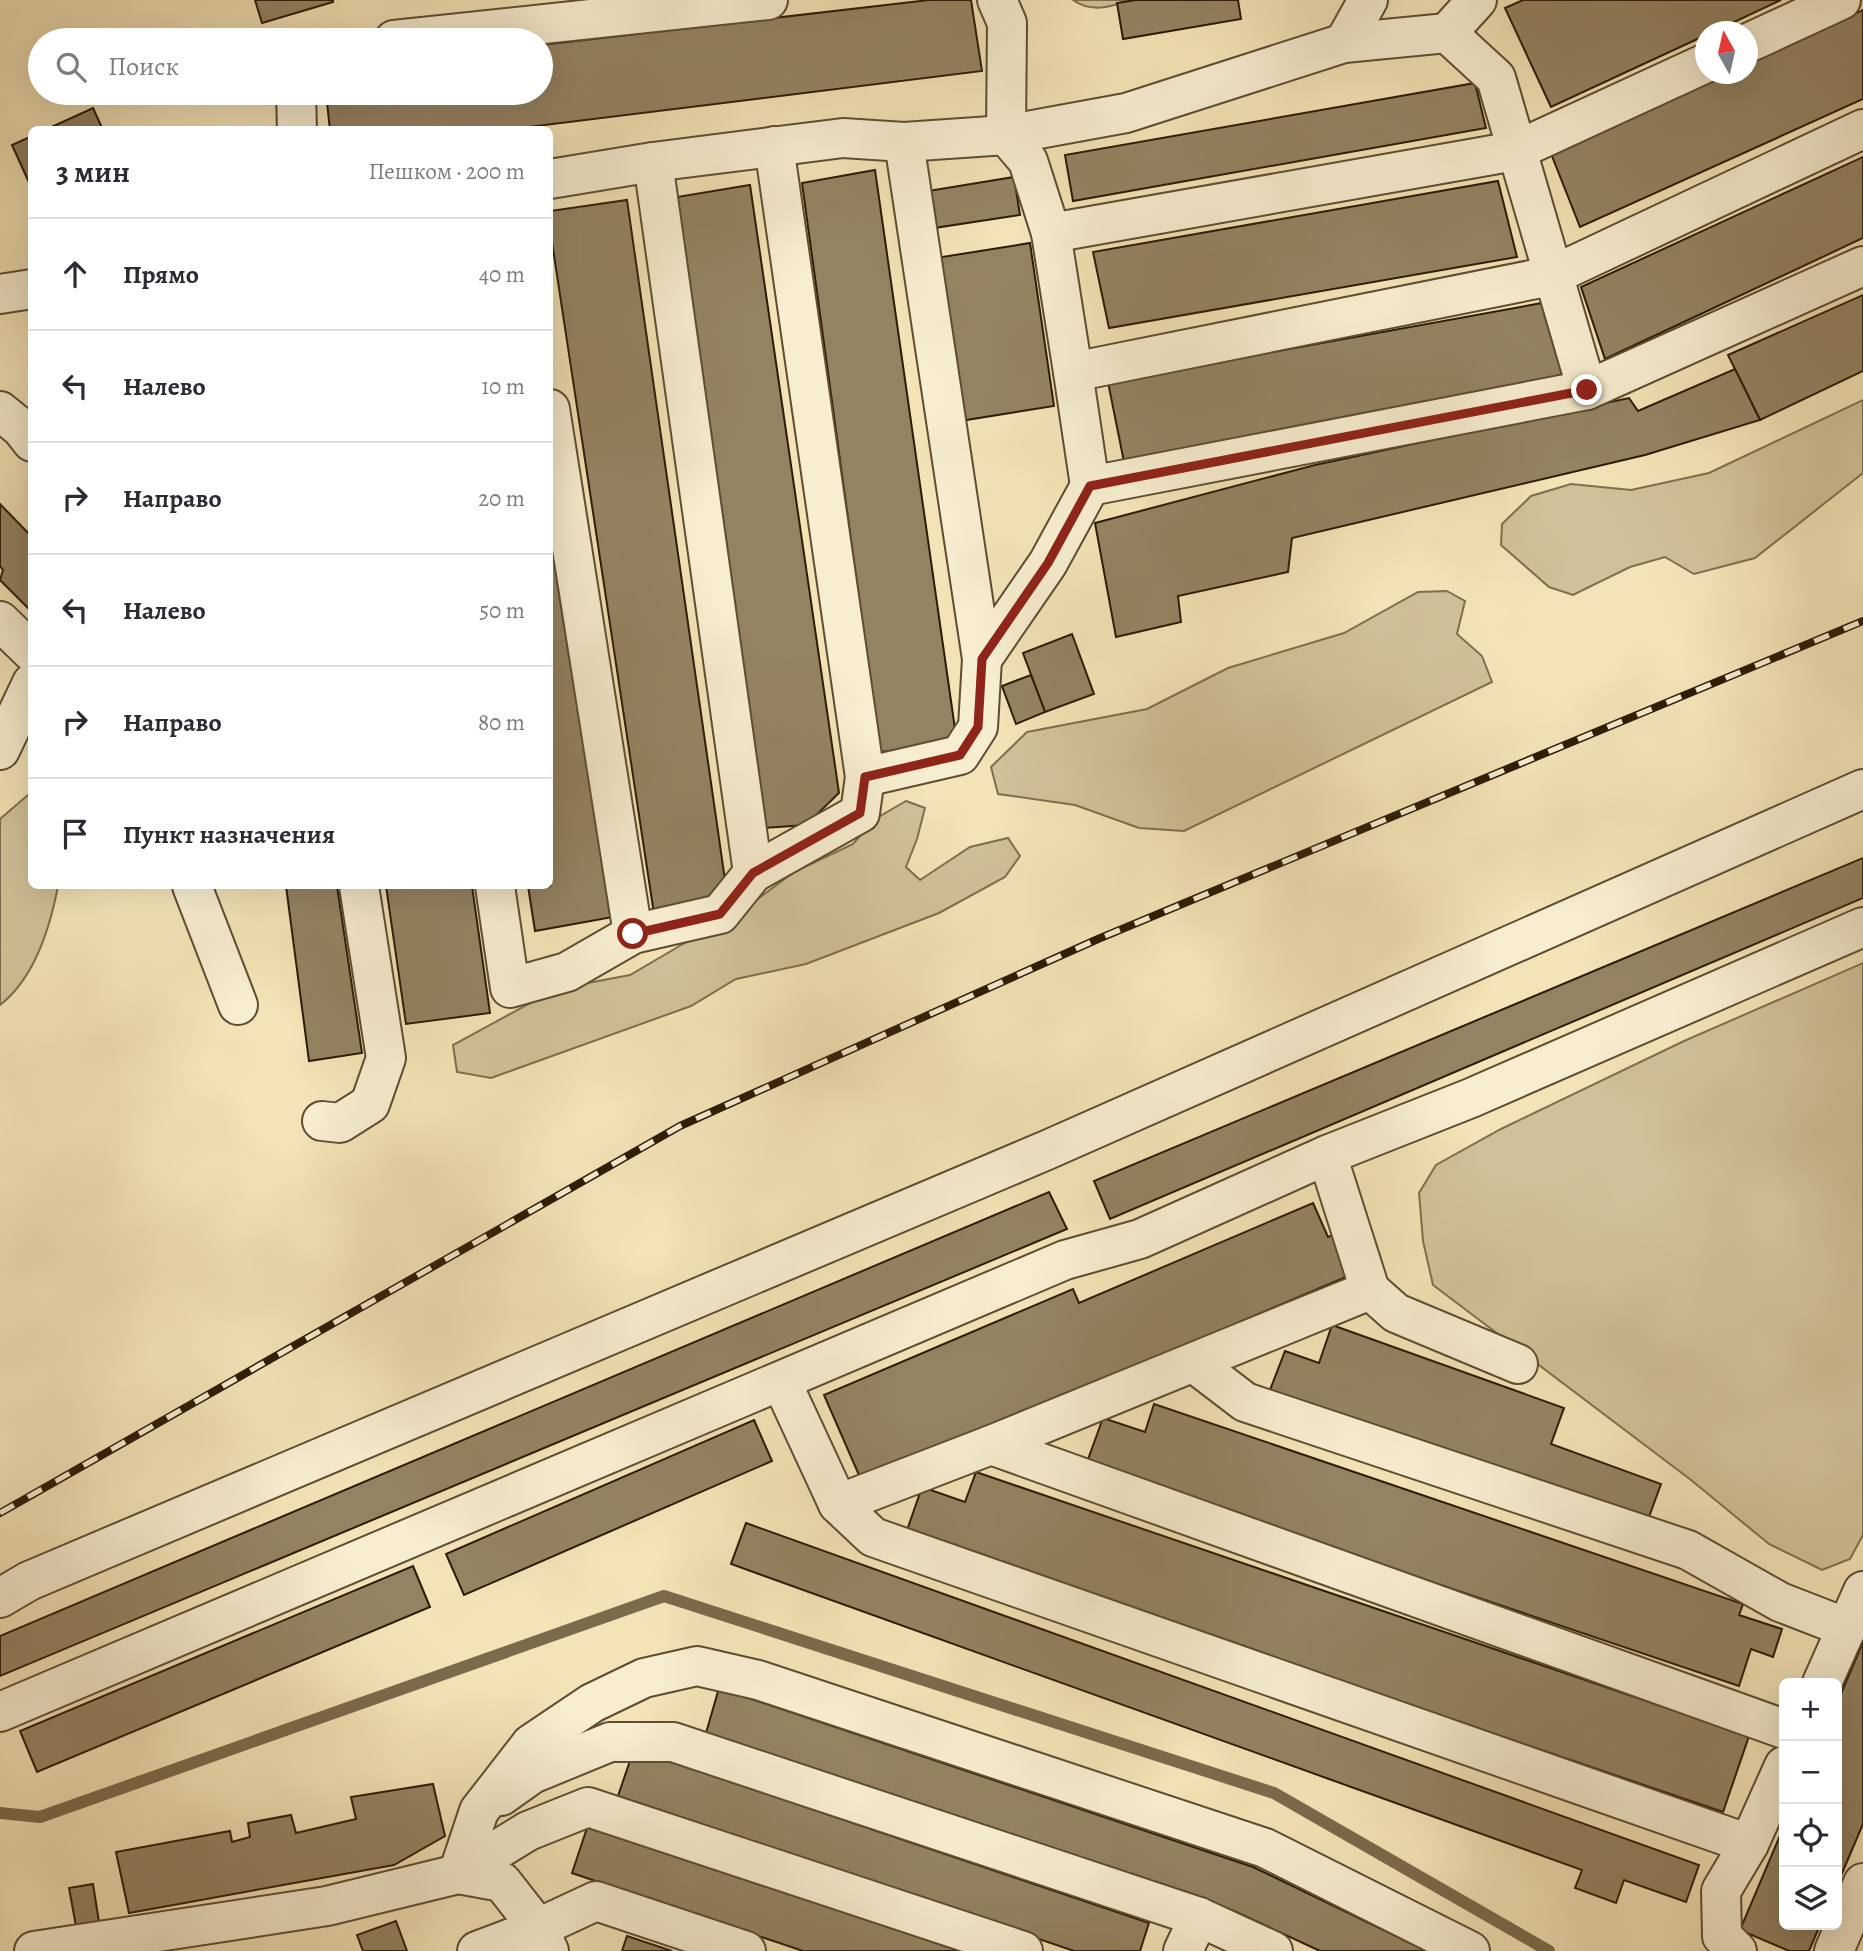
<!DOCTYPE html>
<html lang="ru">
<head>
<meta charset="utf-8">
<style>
	body { margin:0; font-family:Alegreya,serif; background:#f2f2f3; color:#2b2b33 }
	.controls { position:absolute; right:21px; bottom:21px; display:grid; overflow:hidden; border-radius:10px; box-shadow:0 7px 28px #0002 }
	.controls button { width:63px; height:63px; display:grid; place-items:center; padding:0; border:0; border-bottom:2px solid #e1e1e2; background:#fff; color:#2b2b33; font:35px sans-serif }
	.compass { position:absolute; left:1695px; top:21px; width:63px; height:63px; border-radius:50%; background:#fff; box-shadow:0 7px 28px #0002; rotate:352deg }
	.stop { position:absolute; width:21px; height:21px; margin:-16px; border:5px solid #8f2418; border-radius:50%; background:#fff }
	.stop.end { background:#8f2418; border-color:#fff; box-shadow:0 2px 7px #0008 }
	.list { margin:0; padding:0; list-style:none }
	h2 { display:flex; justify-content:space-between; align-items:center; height:91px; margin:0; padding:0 28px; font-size:30px }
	h2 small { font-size:23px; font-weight:400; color:#7c7c81 }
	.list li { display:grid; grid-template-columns:46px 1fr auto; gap:21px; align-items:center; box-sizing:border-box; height:112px; padding:0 28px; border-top:2px solid #e1e1e2 }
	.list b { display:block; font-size:26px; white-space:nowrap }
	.list em { font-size:23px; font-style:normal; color:#7c7c81 }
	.icon { flex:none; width:38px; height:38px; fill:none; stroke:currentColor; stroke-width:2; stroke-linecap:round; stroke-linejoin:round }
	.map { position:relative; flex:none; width:1863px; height:1951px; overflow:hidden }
	.search { position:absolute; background:#fff; box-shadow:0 7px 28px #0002; left:28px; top:28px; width:525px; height:77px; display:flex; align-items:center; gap:18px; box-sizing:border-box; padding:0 24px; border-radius:38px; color:#7c7c81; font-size:26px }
	.panel { position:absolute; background:#fff; box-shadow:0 7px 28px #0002; left:28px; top:126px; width:525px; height:763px; border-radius:10px }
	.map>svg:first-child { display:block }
	.green { fill:#d1c198; stroke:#7f6e4f; stroke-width:2 }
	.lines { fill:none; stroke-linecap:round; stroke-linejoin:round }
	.stream { stroke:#7c6a4c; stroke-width:12 }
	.building { fill:#948362; stroke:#2d1b06; stroke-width:2 }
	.minor-casing { stroke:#5e4d32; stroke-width:42 }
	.minor { stroke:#f7edd0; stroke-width:38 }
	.rail-casing { stroke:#2d1b06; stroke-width:8 }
	.rail { stroke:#f7edd0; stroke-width:5; stroke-dasharray:16; stroke-linecap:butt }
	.route { stroke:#8f2418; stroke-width:9 }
</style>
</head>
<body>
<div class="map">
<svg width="1863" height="1951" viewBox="0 0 1863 1951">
	<rect width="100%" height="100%" fill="#f3e3b6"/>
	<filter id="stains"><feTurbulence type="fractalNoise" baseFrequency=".00286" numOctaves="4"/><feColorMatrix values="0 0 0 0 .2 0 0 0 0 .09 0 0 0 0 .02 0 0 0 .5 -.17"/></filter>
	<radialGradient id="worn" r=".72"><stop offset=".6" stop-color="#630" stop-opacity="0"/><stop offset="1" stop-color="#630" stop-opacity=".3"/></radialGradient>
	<g class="green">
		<path d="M1073 0H1130C1111 7 1091 13 1073 0Z"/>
		<polygon points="1863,400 1863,473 1755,558 1694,574 1665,557 1630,567 1573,595 1549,587 1501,545 1502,524 1531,496 1571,484 1631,490 1709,473"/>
		<polygon points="1447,591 1465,601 1457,634 1482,656 1492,682 1184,831 1139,828 1075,805 998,794 991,767 1027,732 1147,709 1228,668 1344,633 1418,592"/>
		<path d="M29 794 32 886H58C50 928 35 978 0 1005V819Z"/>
		<polygon points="906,801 925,808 917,839 906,867 920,880 970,847 1008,838 1020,856 1005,877 939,913 806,964 736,979 691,1006 491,1078 457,1072 453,1045 556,989 630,975 751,904 794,872 853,844 875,819"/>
		<polygon points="1863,963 1863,1535 1850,1559 1822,1570 1769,1544 1691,1480 1433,1285 1423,1241 1419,1193 1436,1165 1501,1129 1684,1041"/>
	</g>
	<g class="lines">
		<polyline class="stream" points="0,1813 40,1817 664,1596 1274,1793 1549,1951"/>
	</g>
	<g class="building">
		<polygon points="255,0 333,0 333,2 262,23"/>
		<polygon points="929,0 971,0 982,71 504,130 330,130 326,93 541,93 541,45"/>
		<polygon points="1136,0 1238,0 1241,19 1123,39 1117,3"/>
		<polygon points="1523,0 1781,0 1713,32 1706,32 1706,35 1551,107 1505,8"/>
		<polygon points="1863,10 1863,99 1580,227 1550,151 1723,74 1748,74 1748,62"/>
		<polygon points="1475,83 1486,128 1073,201 1065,155"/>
		<polygon points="93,108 103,130 45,130"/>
		<polygon points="32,136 32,189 12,145"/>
		<polygon points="1863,157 1863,238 1605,359 1581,287"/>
		<polygon points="875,170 957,743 880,752 802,183"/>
		<polygon points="1014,177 1020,215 934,228 928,191"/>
		<polygon points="1498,181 1517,257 1109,328 1093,252"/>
		<polygon points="750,185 839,793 806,825 764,828 677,197"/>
		<polygon points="627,200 725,880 701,907 654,914 550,229 550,211"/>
		<polygon points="1030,243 1054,406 960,421 936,258"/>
		<polygon points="1863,295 1863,371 1760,420 1728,355"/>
		<polygon points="1542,303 1565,374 1125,467 1108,382"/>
		<polygon points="1735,369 1760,420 1645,455 1292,538 1288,572 1178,596 1181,622 1116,637 1095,523 1315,465 1629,398 1638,411"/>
		<polygon points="550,488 613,917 535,931 528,886 550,886"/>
		<polygon points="0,504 32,537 32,612 0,580 3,570 0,566"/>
		<polygon points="1072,634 1094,694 1045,712 1023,653"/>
		<polygon points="1031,675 1045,712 1016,724 1002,686"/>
		<polygon points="1863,858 1863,898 1110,1219 1094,1181"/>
		<polygon points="286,886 337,886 362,1053 309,1061"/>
		<polygon points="386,886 472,886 490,1013 406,1024"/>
		<polygon points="1049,1192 1067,1229 0,1676 0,1636"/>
		<polygon points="1313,1203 1328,1237 1336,1234 1353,1274 862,1482 824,1395 1073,1289 1079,1303"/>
		<polygon points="1332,1325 1564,1408 1551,1444 1661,1484 1646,1525 1270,1390 1285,1351 1319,1363"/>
		<polygon points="1154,1404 1743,1604 1739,1615 1782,1629 1773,1657 1751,1649 1739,1686 1086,1465 1103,1418 1145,1432"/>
		<polygon points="754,1420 772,1461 464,1595 446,1554"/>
		<polygon points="976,1472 1749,1736 1723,1812 906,1533 922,1487 965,1502"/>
		<polygon points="746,1523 1699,1865 1686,1902 1624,1880 1616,1903 1575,1888 1582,1870 731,1564"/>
		<polygon points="413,1566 430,1607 37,1772 20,1731"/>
		<polygon points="1863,1642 1863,1824 1837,1885 1837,1703"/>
		<polygon points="719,1688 1253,1867 1427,1951 1320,1951 1234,1911 706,1733"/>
		<polygon points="634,1749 1149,1923 1140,1951 1074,1951 618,1796"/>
		<polygon points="433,1784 445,1836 394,1865 129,1913 116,1852 230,1831 232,1842 250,1837 248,1823 291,1815 296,1833 356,1819 351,1797"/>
		<polygon points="588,1825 960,1951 803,1951 572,1873"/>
		<polygon points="1784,1826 1784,1925 1820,1925 1809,1951 1789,1951 1740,1930"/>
		<polygon points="93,1884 99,1922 76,1926 69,1888"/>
		<polygon points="396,1921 407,1951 363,1951 357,1935"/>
		<polygon points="627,1936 672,1951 622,1951"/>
	</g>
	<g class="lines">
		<defs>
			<g id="minor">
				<polyline points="997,0 1007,23 1006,135 1028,161 1051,233"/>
				<polyline points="1447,33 1496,78 1587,390"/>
				<polyline points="394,40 768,0"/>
				<polyline points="1344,43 1368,0"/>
				<polyline points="1748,43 1841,0"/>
				<polyline points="296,93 297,130"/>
				<polyline points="1863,129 1551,276 1073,372 1090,486 1587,390 1863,266"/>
				<polyline points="774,146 865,777"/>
				<polyline points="653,162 753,873"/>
				<polyline points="550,179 653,162 843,138 904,142 1006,135 1126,113 1344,43 1447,33 1477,0"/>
				<polyline points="0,294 32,289"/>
				<polyline points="1073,372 1051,233 1515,151 1706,63"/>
				<polyline points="550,409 633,934"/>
				<polyline points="0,411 21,428 32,442"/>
				<polyline points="0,621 32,652"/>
				<polyline points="982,659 1048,563 1090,486"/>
				<polyline points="0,750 32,683"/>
				<polyline points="192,886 238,1005"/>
				<polyline points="495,886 510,988 567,972 633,934 720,914 753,873 860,813 865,777 960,755 978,727 982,659 904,142"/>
				<polyline points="322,1121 340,1123 370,1104 386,1058 359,886"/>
				<polyline points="1370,1290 1396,1313 1518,1364"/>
				<polyline points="1194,1363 1245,1402 1688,1550 1780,1602 1847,1628"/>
				<polyline points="782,1383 838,1504 991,1445 1370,1290 1327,1155"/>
				<polyline points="991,1445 1784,1729"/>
				<polyline points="838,1504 873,1537 1749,1844"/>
				<polyline points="0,1598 29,1581 1047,1150 1863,789"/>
				<polyline points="1822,1683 1863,1591"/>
				<polyline points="0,1712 1065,1260 1140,1239 1327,1155 1471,1098 1863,927"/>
				<polyline points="501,1796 532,1774 610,1742 673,1742 1199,1917 1273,1951"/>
				<polyline points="458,1874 479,1811 531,1744 592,1703 644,1678 697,1666 758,1680 1265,1848 1470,1951"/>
				<polyline points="458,1874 528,1831 588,1807 1023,1951"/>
				<polyline points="34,1951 327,1906 458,1874 502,1882 538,1928 549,1951"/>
				<polyline points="477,1951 538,1928 596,1901 746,1951"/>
				<polyline points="1183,1951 1199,1917"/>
				<polyline points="1737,1951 1722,1936 1721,1891 1749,1844 1784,1766"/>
				<polyline points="1834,1951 1863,1883"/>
			</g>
		</defs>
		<use href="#minor" class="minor-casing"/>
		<use href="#minor" class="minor"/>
		<defs>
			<polyline id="rail" points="0,1513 680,1126 1098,939 1863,621"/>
		</defs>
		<use href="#rail" class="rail-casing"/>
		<use href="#rail" class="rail"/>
	</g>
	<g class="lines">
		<polyline class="route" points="633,934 720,914 753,873 860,813 865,777 960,755 978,727 982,659 1048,563 1090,486 1587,390"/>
	</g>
	<rect width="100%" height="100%" filter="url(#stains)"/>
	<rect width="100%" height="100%" fill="url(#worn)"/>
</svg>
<div class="controls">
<button>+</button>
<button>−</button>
<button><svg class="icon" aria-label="locate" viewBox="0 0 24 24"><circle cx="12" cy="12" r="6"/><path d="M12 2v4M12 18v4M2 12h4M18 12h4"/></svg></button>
<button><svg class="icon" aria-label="layers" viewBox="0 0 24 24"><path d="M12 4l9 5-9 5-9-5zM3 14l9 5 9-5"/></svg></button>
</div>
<svg class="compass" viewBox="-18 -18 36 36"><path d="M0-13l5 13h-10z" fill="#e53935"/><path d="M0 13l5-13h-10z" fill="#7c7c81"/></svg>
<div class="stop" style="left:633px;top:934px"></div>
<div class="stop end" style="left:1587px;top:390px"></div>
<div class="search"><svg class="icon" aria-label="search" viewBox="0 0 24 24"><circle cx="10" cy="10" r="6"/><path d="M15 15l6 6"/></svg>Поиск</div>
<section class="panel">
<h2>3 мин<small>Пешком · 200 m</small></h2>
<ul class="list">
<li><svg class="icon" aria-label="ahead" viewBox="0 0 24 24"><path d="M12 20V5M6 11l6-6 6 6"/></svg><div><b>Прямо</b></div><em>40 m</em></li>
<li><svg class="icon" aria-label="left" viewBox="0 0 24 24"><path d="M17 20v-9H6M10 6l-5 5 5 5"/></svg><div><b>Налево</b></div><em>10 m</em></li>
<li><svg class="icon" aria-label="right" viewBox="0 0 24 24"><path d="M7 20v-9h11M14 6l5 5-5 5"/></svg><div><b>Направо</b></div><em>20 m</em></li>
<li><svg class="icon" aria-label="left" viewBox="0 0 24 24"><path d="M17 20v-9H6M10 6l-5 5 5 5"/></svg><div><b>Налево</b></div><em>50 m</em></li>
<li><svg class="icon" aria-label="right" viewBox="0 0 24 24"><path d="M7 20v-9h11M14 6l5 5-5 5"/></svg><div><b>Направо</b></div><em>80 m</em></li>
<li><svg class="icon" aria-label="arrive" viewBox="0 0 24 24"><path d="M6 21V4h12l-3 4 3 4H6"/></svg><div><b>Пункт назначения</b></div></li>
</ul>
</section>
</div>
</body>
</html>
